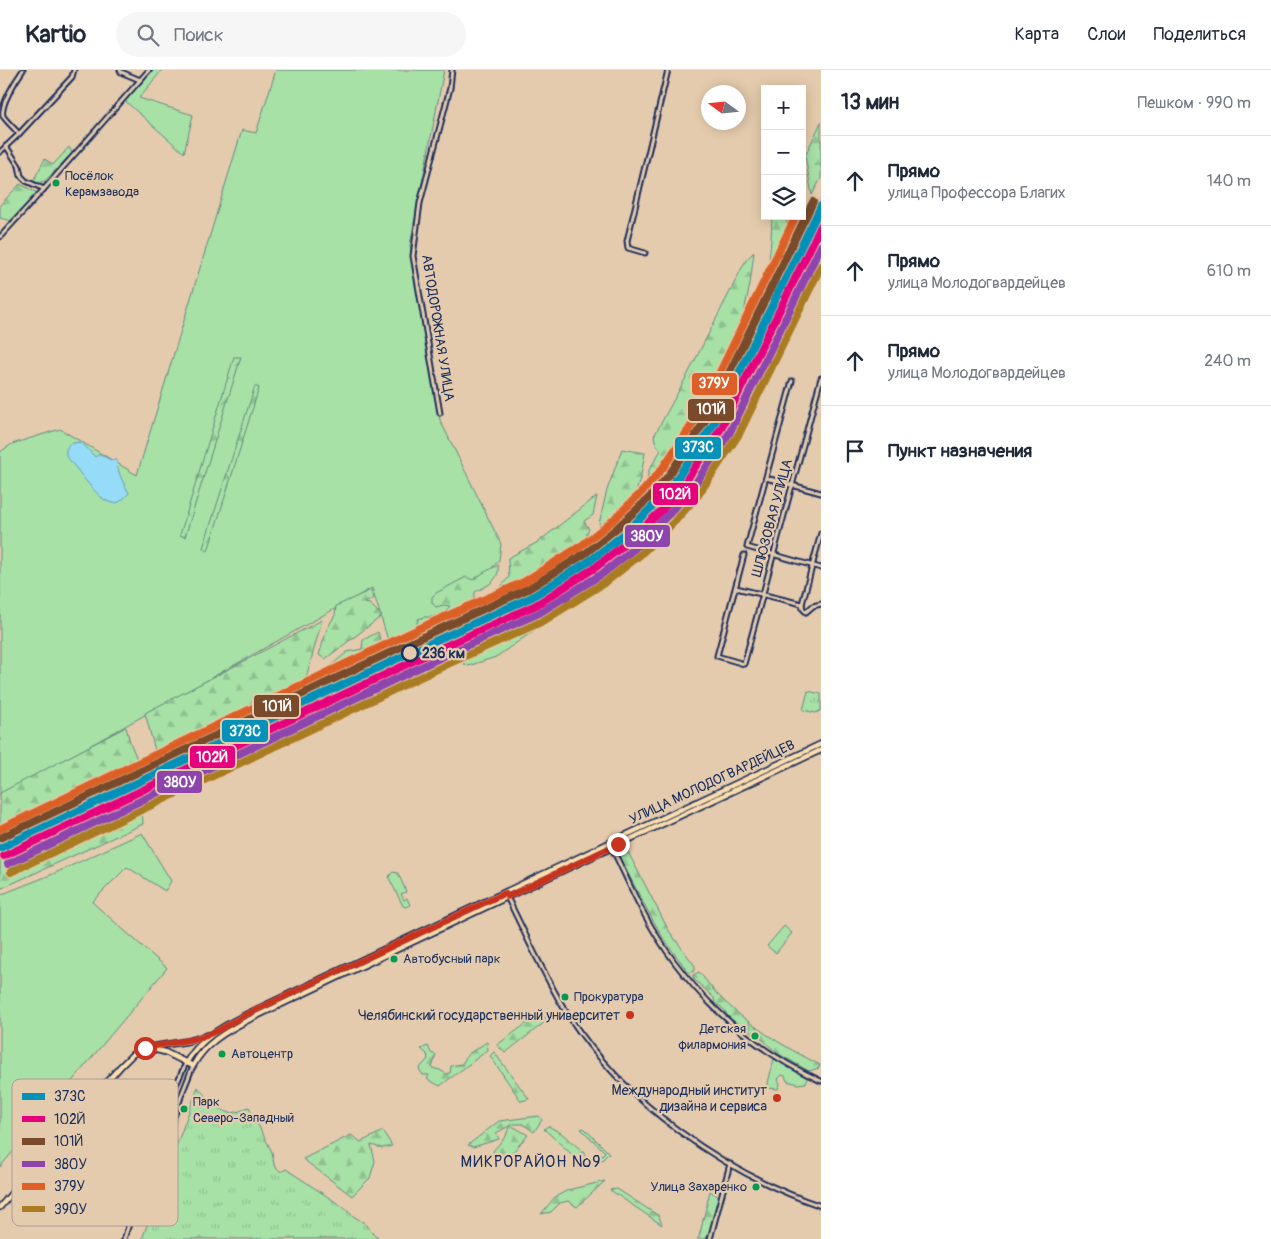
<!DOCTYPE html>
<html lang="ru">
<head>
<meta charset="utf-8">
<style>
	body { margin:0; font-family:Pangolin,sans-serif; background:#f6f6f7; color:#1f2937 }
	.controls { position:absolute; right:15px; top:15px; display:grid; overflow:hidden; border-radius:0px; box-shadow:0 2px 12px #0003 }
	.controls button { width:45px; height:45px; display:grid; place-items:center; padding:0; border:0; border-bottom:1px solid #e0e1e3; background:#fff; color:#1f2937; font:25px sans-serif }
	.compass { position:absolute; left:701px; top:15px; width:45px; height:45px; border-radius:50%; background:#fff; box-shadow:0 2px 12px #0003; rotate:285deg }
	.stop { position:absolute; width:15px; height:15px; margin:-11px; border:4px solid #c8321e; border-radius:50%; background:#fff }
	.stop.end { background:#c8321e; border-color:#fff; box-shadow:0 1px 5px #0008 }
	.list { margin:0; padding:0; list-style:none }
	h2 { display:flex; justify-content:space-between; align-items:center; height:65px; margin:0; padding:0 20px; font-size:21px }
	h2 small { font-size:16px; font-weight:400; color:#747a83 }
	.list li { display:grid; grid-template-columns:32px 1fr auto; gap:15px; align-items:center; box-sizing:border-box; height:90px; padding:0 20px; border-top:1px solid #e0e1e3 }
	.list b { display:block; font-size:19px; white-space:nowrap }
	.list p { margin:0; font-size:16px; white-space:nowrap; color:#747a83 }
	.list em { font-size:16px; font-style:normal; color:#747a83 }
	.icon { flex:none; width:28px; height:28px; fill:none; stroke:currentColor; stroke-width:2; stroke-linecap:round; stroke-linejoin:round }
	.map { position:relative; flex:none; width:821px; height:1169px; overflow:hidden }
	header { display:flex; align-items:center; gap:30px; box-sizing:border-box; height:70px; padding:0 25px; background:#fff; border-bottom:1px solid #e0e1e3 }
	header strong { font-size:24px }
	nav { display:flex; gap:28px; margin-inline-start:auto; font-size:18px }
	.search { width:350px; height:45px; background:#f6f6f7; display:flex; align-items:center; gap:12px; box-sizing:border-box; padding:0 18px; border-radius:28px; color:#747a83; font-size:19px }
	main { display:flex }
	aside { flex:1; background:#fff }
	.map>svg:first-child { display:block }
	.green { fill:#a7e1a5; stroke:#618882 }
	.forest { fill:url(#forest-firs); stroke:#618882 }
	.park { fill:url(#park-tufts); stroke:#618882 }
	.water { fill:#96dcf8; stroke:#6597ba }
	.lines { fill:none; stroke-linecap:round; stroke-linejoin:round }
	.minor-casing { stroke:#1b2f5e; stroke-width:7 }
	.major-casing { stroke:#1b2f5e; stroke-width:8 }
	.minor { stroke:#e5cbad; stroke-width:3 }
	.major { stroke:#fcdcac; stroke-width:4.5 }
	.rail-casing { stroke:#1b2f5e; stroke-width:3 }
	.rail { stroke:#e5cbad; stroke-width:1; stroke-dasharray:4; stroke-linecap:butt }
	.rail-1-casing { stroke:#e5cbad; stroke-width:11 }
	.rail-2-casing { stroke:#e5cbad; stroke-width:11 }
	.rail-3-casing { stroke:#e5cbad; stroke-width:11 }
	.rail-4-casing { stroke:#e5cbad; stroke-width:11 }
	.rail-5-casing { stroke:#e5cbad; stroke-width:11 }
	.rail-6-casing { stroke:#e5cbad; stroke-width:11 }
	.rail-1 { stroke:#0591b8; stroke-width:8 }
	.rail-2 { stroke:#e5007d; stroke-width:8 }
	.rail-3 { stroke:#7a4b2a; stroke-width:8 }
	.rail-4 { stroke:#8e44ad; stroke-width:8 }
	.rail-5 { stroke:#dc6028; stroke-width:8 }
	.rail-6 { stroke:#aa7c21; stroke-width:8 }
	.route { stroke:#c8321e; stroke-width:6 }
	.bus-dot { fill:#039a52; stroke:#e5cbad; stroke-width:2 }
	.stop-dot { fill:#e5cbad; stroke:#1b2f5e; stroke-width:2.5 }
	.poi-dot { fill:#c8321e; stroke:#e5cbad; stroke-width:2 }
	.labels { text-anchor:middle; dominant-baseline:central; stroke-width:4.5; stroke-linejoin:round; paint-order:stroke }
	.bus-label { font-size:13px; fill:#1b2f5e; stroke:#e5cbad; text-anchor:start }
	.street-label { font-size:14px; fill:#1b2f5e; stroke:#e5cbad }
	.stop-label { font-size:14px; font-weight:bold; fill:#1b2f5e; stroke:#e5cbad; text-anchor:start }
	.poi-label { font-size:14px; fill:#1b2f5e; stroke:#e5cbad; text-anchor:end }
	.quarter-label { font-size:16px; letter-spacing:1px; fill:#1b2f5e; stroke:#e5cbad }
	.key { fill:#e5cbad; stroke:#a89c95; stroke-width:1 }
	.key-label { font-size:14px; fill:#1b2f5e }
	.line-badge { stroke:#e5cbad; stroke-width:2 }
	.badge-label { font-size:14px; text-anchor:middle; font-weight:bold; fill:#fff }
</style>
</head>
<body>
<header>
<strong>Kartio</strong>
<div class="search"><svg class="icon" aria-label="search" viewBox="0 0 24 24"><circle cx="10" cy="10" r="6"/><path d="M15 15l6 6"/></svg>Поиск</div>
<nav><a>Карта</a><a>Слои</a><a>Поделиться</a></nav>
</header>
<main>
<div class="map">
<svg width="821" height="1169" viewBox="0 0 821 1169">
	<defs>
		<pattern id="forest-firs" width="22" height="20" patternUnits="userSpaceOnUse" patternTransform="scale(1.25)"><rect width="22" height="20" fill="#a7e1a5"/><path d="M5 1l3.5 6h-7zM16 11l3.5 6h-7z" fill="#8fc190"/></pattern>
		<pattern id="park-tufts" width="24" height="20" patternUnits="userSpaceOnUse" patternTransform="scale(1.25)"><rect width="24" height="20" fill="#a7e1a5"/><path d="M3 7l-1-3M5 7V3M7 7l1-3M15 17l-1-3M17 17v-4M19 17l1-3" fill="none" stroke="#8fc190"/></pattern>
	</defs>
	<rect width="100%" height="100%" fill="#e5cbad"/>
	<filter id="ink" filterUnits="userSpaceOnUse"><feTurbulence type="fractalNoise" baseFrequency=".02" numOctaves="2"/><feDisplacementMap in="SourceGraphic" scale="10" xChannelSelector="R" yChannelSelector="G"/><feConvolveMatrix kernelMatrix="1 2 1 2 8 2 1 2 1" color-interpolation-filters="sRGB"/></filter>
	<g filter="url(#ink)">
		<g class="green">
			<polygon points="152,0 162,0 139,28 193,45 184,83 124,30"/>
			<polygon points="276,0 444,0 410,175 440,350 501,474 499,490 435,562 392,583 372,518 0,726 0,382 12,374 60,359 137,405 242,60 256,63"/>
			<polygon points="542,533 552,548 496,587 468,596 454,588 394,616 333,646 326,635 442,575"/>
			<polygon points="142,763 171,811 165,821 127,797 92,832 167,898 0,1097 0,825 53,804"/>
			<polygon points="393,802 398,803 405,819 406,822 401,824 404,830 407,828 410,835 406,837 403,836 389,808 390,805"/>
			<polygon points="784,856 792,863 776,883 767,876"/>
			<polygon points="774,989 807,1008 806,1013 798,1014 796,1013 794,1013 787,1011 785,1006 782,1005 778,1009 780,1014 778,1019 768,1018 768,1013"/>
		</g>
		<g class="forest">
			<polygon points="821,52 821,108 812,125 805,86"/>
			<polygon points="69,77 72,83 45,111 36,113 33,111 45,89 53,95"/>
			<path d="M802 112C808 135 804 157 793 177L792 146H802Z"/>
			<polygon points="20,114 37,123 12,151 0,148 0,135"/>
			<polygon points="772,146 786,146 787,161 787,179 770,227 760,242 768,201 771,170"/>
			<polygon points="815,166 820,168 821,190 804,224 794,218"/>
			<polygon points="754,182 750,214 737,275 733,285 679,377 649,416 646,414 649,400 661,380 656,374 654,366 689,302 746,190"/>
			<polygon points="766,274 770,276 771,287 714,399 709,398 702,409 696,407 693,413 694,415 681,437 626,484 622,482 615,487 618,491 602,501 599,498 594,502 591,507 583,503 644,459 683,425 690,405 702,392 761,280"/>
			<polygon points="234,287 241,287 185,467 180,465"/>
			<polygon points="255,316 259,318 208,481 203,478"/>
			<polygon points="622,379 645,383 641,405 634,429 607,457 599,454 607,420"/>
			<path d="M597 426 593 445 584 451 589 459C584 469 582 481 569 481L504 527 502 515 509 507 508 488 538 472Z"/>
			<path d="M498 495C500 511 487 516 475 522L474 538 432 561 427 554 421 556H416L418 549 424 547H431L444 543 450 536 443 535 436 537 432 533V527L436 523 466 507 473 510 483 503Z"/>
			<polygon points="371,520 373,529 364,533 370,534 382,546 325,589 319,585 327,559 335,545 336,536"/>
			<polygon points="322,550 303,619 157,688 145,643"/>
			<polygon points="378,562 384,584 350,599 319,616 315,609 347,582 362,579 363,570"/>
			<polygon points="126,657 130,672 137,689 0,759 0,723"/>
			<polygon points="216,686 221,694 142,742 143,754 0,819 0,788"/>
			<polygon points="628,782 669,861 695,896 695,900 691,903 687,901 662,866 645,836 619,786"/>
			<path d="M699 902C705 909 711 917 717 924 746 954 783 976 820 995L819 998 809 1001 777 983 763 970 748 960 740 956 727 946 726 942 720 936 715 934 714 928 693 908V905Z"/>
			<polygon points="538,945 549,949 505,983 497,975"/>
			<polygon points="487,972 488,980 440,1016 427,1009 429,1005 423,1005 419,999 428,989 427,984 421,979 428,976 431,983 436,985 432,998 440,1000 446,1004 450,1003 451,996 462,994 468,984"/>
			<polygon points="494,982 529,1029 521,1031 490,986"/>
			<polygon points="539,1046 542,1050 534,1062 523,1054 513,1054 496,1063 499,1069 473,1077 468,1075 499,1051"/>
			<polygon points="548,1056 561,1063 585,1083 585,1091 599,1088 605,1082 581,1059 584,1058 609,1083 599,1093 579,1099 579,1091 544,1059"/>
			<polygon points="509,1057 514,1057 528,1065 512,1083 498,1091 493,1081 506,1066"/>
			<polygon points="383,1061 392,1076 382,1078 371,1075 375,1091 370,1108 352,1126 303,1089 351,1065 361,1072"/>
			<polygon points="605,1111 577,1137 568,1131 560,1133 551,1142 541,1144 555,1127 568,1120"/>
			<polygon points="617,1119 659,1146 662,1155 610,1120"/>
			<polygon points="710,1121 719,1127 708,1169 697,1169 699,1167"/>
		</g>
		<g class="park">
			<polygon points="808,621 821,624 821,640 816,643 803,640"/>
			<path d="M198 1017C207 1028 221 1046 237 1042 241 1041 245 1038 249 1037L272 1082 274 1095 281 1102 286 1099 343 1137 353 1146 363 1152 375 1166 380 1169H142Z"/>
		</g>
		<path class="water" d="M79 372 85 376 95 387 99 384 111 390H117C117 402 123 412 129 423 125 427 120 434 113 433 98 432 77 397 66 386V380L69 374Z"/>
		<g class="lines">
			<defs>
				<g id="minor">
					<polyline points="120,0 121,2 140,10"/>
					<path d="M19 64C14 58 7 52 3 46 0 35 16 10 23 0"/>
					<polyline points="6,76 19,96 21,106 26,111 44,119"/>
					<polyline points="0,82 19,64 72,7 74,0"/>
					<polyline points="0,167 44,119 149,0"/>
					<polyline points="645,183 628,178 627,171 668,0"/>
					<polyline points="792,311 747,477 821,498"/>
					<polyline points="440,343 413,186 420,133 450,18 452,0"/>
					<polyline points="766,408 821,423"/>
					<polyline points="744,485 717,586 744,594 821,308"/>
					<polyline points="736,518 802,534"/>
					<polyline points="802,534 821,463"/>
					<polyline points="802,534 803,539 806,542 813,536 821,534"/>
					<path d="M612 778C622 798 631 819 642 840 681 915 744 976 821 1011"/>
					<path d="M507 827C527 867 545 908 568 945 625 1033 722 1102 821 1136"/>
					<polyline points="151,1093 163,1078 183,1021 193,996"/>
					<polyline points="124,1169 176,1015 186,993"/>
					<polyline points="710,1169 730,1094"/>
				</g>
				<g id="major">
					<path d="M149 978 165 982 193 996C204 974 225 962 246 951L564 800 821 680"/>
					<path d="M186 993C199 970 220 958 243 946L609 773 821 674"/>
					<polyline points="0,1137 97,1023 120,997 133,984 145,978 189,971 208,965"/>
				</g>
			</defs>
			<use href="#minor" class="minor-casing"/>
			<use href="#major" class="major-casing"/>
			<use href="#minor" class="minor"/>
			<use href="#major" class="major"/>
			<defs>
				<polyline id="rail" points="793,188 821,131"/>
			</defs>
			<use href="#rail" class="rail-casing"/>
			<use href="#rail" class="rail"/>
			<defs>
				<polyline id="rail-1" points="0,778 439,569 532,527 591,490 623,465 656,433 676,410 715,352 821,136"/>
				<polyline id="rail-2" points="4,786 443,577 536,535 596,497 629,471 663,439 683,415 722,357 821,156"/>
				<polyline id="rail-3" points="0,768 435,561 528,519 586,483 617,458 650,427 669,405 707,348 813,132"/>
				<polyline id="rail-4" points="8,794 446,585 539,543 602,504 635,478 669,444 691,420 730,362 821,176"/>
				<polyline id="rail-5" points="0,759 431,553 524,512 581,476 611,452 643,421 662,399 700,343 796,146"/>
				<polyline id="rail-6" points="11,802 450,593 543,551 607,511 641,484 674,452 698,425 739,364 821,196"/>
			</defs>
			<use href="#rail-1" class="rail-1-casing"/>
			<use href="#rail-2" class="rail-2-casing"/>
			<use href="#rail-3" class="rail-3-casing"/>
			<use href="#rail-4" class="rail-4-casing"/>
			<use href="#rail-5" class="rail-5-casing"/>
			<use href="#rail-6" class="rail-6-casing"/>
			<use href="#rail-1" class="rail-1"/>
			<use href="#rail-2" class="rail-2"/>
			<use href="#rail-3" class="rail-3"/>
			<use href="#rail-4" class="rail-4"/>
			<use href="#rail-5" class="rail-5"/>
			<use href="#rail-6" class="rail-6"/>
		</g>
	</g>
	<g class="lines" filter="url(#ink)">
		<polyline class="route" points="145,978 200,968 217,961 243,946 505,823 507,827 618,774"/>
	</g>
	<g class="bus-dot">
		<circle cx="56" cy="113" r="4.5"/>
		<circle cx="394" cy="889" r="4.5"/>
		<circle cx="565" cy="927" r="4.5"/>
		<circle cx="755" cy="966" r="4.5"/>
		<circle cx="222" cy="984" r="4.5"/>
		<circle cx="184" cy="1039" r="4.5"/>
		<circle cx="756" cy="1117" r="4.5"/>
	</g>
	<circle class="stop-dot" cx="410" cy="583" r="8"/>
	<g class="poi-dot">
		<circle cx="630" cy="945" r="5"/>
		<circle cx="777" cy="1028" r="5"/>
	</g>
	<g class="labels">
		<g class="bus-label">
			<text x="65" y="106">Посёлок<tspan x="65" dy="16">Керамзавода</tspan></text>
			<text x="403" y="889">Автобусный парк</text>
			<text x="574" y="927">Прокуратура</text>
			<text x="746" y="959" text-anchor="end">Детская<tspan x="746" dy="16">филармония</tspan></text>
			<text x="231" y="984">Автоцентр</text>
			<text x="193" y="1032">Парк<tspan x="193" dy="16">Северо-Западный</tspan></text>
			<text x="747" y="1117" text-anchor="end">Улица Захаренко</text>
		</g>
		<g class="street-label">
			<text transform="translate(438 258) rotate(81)">АВТОДОРОЖНАЯ УЛИЦА</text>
			<text transform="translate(772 448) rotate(-75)">ШЛЮЗОВАЯ УЛИЦА</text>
			<text transform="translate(712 712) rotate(-25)">УЛИЦА МОЛОДОГВАРДЕЙЦЕВ</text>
		</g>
		<g class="stop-label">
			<text x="422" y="583">236 км</text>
		</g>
		<g class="poi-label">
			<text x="620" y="945">Челябинский государственный университет</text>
			<text x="767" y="1020">Международный институт<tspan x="767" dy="16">дизайна и сервиса</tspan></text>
		</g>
		<g class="quarter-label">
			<text x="531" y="1092">МИКРОРАЙОН №9</text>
		</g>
	</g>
	<rect x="12" y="1009" width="166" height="147" rx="8" class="key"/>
	<rect x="22" y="1023" width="23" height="7" fill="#0591b8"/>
	<rect x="22" y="1046" width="23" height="6" fill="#e5007d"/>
	<rect x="22" y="1068" width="23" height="7" fill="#7a4b2a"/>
	<rect x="22" y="1091" width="23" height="6" fill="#8e44ad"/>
	<rect x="22" y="1113" width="23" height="7" fill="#dc6028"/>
	<rect x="22" y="1136" width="23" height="6" fill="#aa7c21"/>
	<g class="key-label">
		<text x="54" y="1031">373C</text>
		<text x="54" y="1054">102Й</text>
		<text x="54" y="1076">101Й</text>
		<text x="54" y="1099">380У</text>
		<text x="54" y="1121">379У</text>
		<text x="54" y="1144">390У</text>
	</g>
	<g class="line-badge">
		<rect x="691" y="302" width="47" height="24" rx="5" fill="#dc6028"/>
		<rect x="687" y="328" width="48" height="24" rx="5" fill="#7a4b2a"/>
		<rect x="674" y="366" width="48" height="24" rx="5" fill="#0591b8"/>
		<rect x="652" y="412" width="47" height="24" rx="5" fill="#e5007d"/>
		<rect x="624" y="454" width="47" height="24" rx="5" fill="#8e44ad"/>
		<rect x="253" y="624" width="47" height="24" rx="5" fill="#7a4b2a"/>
		<rect x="221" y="649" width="48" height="24" rx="5" fill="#0591b8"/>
		<rect x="189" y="675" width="47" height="24" rx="5" fill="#e5007d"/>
		<rect x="156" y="700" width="47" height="24" rx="5" fill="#8e44ad"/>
	</g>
	<g class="badge-label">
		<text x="714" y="318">379У</text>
		<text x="711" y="344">101Й</text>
		<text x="698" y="382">373C</text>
		<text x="675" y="429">102Й</text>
		<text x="647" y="471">380У</text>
		<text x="277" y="641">101Й</text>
		<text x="245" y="666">373C</text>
		<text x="212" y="692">102Й</text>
		<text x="180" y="717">380У</text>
	</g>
</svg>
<div class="controls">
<button>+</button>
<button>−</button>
<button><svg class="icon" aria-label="layers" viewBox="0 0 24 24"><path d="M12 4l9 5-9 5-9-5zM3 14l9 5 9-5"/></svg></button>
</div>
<svg class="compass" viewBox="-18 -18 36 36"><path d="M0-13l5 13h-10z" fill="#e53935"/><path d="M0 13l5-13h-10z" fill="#747a83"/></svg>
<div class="stop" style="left:145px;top:978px"></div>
<div class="stop end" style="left:618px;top:774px"></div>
</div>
<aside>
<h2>13 мин<small>Пешком · 990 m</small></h2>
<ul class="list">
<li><svg class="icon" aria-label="ahead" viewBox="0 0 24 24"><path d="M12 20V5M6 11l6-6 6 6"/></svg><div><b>Прямо</b><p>улица Профессора Благих</p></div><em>140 m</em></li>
<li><svg class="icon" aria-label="ahead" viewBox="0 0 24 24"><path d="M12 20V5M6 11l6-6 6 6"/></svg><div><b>Прямо</b><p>улица Молодогвардейцев</p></div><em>610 m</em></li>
<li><svg class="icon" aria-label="ahead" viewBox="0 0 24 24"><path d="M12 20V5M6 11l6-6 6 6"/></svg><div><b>Прямо</b><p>улица Молодогвардейцев</p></div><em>240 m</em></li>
<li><svg class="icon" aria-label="arrive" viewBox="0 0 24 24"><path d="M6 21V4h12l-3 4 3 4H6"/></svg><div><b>Пункт назначения</b></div></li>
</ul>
</aside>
</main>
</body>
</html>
